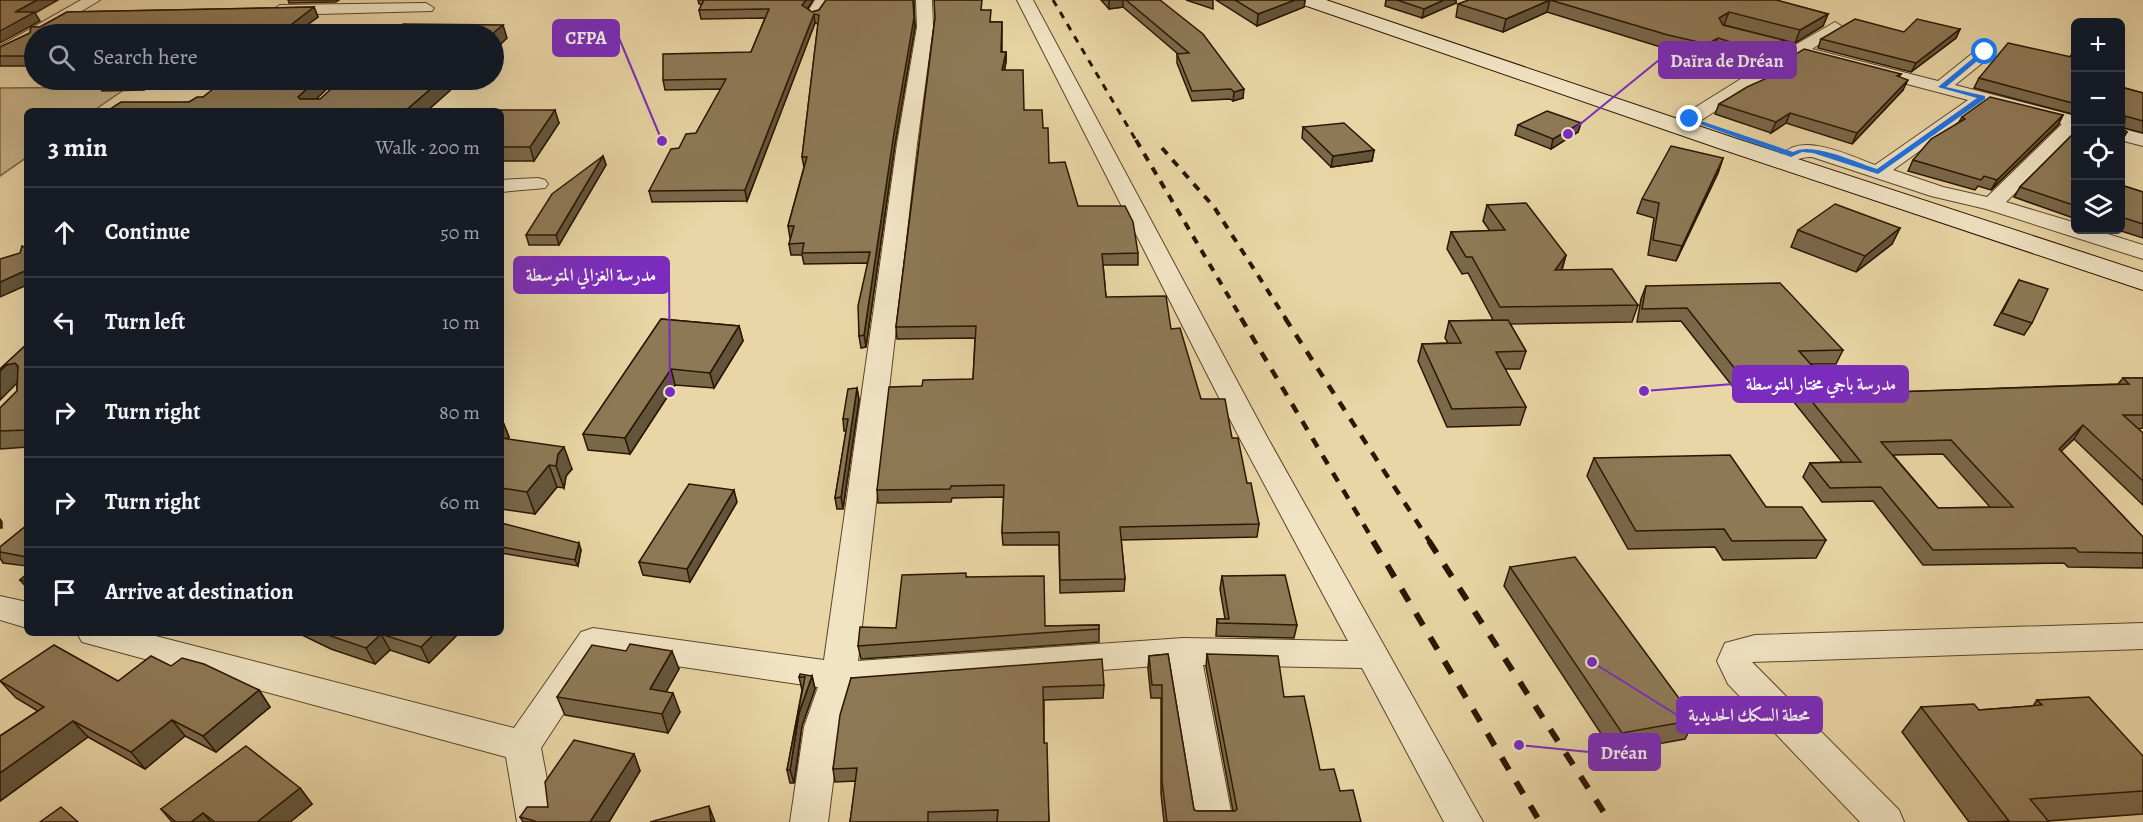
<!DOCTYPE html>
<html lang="en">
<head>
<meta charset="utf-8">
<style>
	body { margin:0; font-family:Alegreya,Amiri,serif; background:#20242c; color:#f1f3f6 }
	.controls { position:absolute; right:18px; top:18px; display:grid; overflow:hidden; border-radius:9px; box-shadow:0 6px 24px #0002 }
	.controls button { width:54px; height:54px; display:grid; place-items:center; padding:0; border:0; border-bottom:2px solid #363941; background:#171b24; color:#f1f3f6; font:30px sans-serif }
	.stop { position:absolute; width:18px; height:18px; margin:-14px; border:4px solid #1a73e8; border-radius:50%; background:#fff }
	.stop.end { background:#1a73e8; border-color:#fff; box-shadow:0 2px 6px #0008 }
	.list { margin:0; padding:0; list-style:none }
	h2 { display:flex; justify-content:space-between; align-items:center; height:78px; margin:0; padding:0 24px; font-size:26px }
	h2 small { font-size:20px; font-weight:400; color:#9ea1a6 }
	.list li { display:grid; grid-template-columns:39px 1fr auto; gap:18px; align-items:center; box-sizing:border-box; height:90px; padding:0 24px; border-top:2px solid #363941 }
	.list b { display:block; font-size:22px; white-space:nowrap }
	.list em { font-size:20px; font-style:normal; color:#9ea1a6 }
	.icon { flex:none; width:33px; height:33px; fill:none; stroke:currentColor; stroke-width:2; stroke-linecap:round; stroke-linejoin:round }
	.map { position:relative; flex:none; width:2143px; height:822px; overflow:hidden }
	.search { position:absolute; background:#171b24; box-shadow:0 6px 24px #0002; left:24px; top:24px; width:480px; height:66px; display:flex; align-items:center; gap:15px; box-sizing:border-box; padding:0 21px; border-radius:33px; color:#9ea1a6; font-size:22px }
	.panel { position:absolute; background:#171b24; box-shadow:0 6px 24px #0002; left:24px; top:108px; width:480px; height:528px; border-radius:9px }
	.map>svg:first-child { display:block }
	.green { fill:#c9b589; stroke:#7a6645; stroke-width:1.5 }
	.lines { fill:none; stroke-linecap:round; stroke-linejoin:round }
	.street-casing { stroke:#5a462a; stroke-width:2 }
	.secondary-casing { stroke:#2b1601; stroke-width:2 }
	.street { fill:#f1e4c4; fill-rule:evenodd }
	.secondary { fill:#f1e4c4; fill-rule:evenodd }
	.rail-far3 { stroke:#2b1601; stroke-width:3; stroke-dasharray:7 7; stroke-linecap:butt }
	.rail-far2 { stroke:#2b1601; stroke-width:4; stroke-dasharray:8 8; stroke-linecap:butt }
	.rail-far1 { stroke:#2b1601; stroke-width:4.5; stroke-dasharray:10 10; stroke-linecap:butt }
	.rail { stroke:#2b1601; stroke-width:6; stroke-dasharray:14 14; stroke-linecap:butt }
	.wall { fill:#7a684a; stroke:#2b1601; stroke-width:1.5; fill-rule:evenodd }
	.shaded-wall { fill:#63553c; stroke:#2b1601; stroke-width:1.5 }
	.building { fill:#8e7956; stroke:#2b1601; stroke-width:1.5; fill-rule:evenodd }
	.route { fill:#1a73e8 }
	.leader { fill:none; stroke:#7b2cbf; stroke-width:2 }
	.callout-dot { fill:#7b2cbf; stroke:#f1e4c4; stroke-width:2 }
	.callout { fill:#7b2cbf; stroke:#7b2cbf; stroke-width:2 }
	.callout-label { font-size:18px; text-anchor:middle; font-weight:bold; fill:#fff }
</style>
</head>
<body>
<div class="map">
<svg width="2143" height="822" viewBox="0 0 2143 822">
	<rect width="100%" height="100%" fill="#e9d5a5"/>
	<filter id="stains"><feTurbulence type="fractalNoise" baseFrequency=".00333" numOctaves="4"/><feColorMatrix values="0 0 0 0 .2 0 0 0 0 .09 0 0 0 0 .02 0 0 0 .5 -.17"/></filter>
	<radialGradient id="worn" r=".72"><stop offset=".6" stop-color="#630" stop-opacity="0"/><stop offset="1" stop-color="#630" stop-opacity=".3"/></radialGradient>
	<polygon class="green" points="128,87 93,111 27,111 27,157 0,176 0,88"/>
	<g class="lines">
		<defs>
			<g id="street">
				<polygon points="81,0 100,0 44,34 34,34 34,40 0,58 0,46"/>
				<polygon points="815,0 831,0 820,17 814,19 806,14"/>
				<polygon points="916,0 932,0 933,27 917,144 858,661 1183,638 1348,641 1238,435 1017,0 1033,0 1266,435 1483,822 1444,822 1362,668 1203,665 1233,822 1195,822 1169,665 852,689 840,727 828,822 790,822 804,727 818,687 602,655 541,748 555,822 517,822 506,757 82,642 77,633 144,633 514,728 581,632 593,628 824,660 897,144 917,27"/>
				<polygon points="426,3 434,8 432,11 280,15 272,10 280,5"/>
				<path d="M1835 22 1843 27 1841 30 1812 49 1938 81 1979 48H1991L1993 52 1991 56 1955 85 2076 116V132L2006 202 2076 223V230H2095L2143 245V259L1986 209 1931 196 1812 157C1802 156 1796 162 1786 159L1783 155C1800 131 1853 157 1875 165L1968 100 1800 56 1697 123H1683L1681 119 1683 115 1784 52 1739 40 1737 37 1739 34 1745 32 1795 45ZM1985 104 2062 124 1987 197 1943 187 1893 170Z"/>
				<polygon points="2120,128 2143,134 2143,146 2120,140"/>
				<polygon points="538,178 545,180 548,184 545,188 501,192 501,180"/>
				<polygon points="0,596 27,602 27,628 0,620"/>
				<polygon points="2143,623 2143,649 1752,662 1899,810 1904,822 1860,822 1728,684 1717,661 1725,643 1755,635"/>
			</g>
			<polygon id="secondary" points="1299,0 1326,0 1737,139 2143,272 2143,290 1721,149 1301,4"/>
		</defs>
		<use href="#street" class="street-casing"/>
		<use href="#secondary" class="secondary-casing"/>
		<use href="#street" class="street"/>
		<use href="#secondary" class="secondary"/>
		<polyline class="rail-far3" points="1053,0 1137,142"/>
		<g class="rail-far2">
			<polyline points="1136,140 1242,319"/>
			<polyline points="1162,148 1214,207 1286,319"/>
		</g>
		<g class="rail-far1">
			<polyline points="1241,318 1374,542"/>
			<polyline points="1285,318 1430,542"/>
		</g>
		<g class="rail">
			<polyline points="1373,541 1540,822"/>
			<polyline points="1429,541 1610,822"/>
		</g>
	</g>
	<g class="wall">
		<polygon points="288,0 339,0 336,2 289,3"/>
		<polygon points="698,0 813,0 808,9 812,12 819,10 826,0 914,0 915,27 895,144 866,347 861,348 859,336 868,263 804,264 802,255 791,255 789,244 791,238 790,238 788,226 804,167 802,157 818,24 815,23 747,201 652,202 649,191 679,148 696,133 721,89 665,90 663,80 751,52 765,18 701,19 699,10 702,4 699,4"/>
		<polygon points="1101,0 1160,0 1243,98 1233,101 1230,99 1192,101 1177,63 1177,54 1178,54 1123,7 1109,9"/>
		<polygon points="1186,0 1213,0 1213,9"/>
		<polygon points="1216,0 1305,0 1304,7 1257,26"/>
		<polygon points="1386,0 1456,0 1456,3 1422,18 1385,6"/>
		<polygon points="1469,0 1776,0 1828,14 1823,26 1795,43 1724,25 1783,40 1778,53 1758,65 1713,51 1702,57 1664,48 1547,12 1503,32 1456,17 1458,4"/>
		<polygon points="314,7 318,17 295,34 34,34 34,66 0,66 0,47 30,33 31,27 40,27 67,12"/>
		<polygon points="982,10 991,22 1002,22 1002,52 1006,52 1006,62 1004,70 1024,110 1043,128 1049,163 1078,206 1138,253 1138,265 1103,265 1106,297 1171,329 1201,399 1232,438 1259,524 1257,537 1121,540 1125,579 1124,591 1060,593 1059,545 1003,545 1002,533 1004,497 952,498 951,502 878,503 877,490 922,386 973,379 975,338 897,339 896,327 935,18"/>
		<polygon points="1960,29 1956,38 1911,72 1818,48 1821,39 1904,32"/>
		<polygon points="2076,47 2076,115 1974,88 1979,78 2070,57"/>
		<polygon points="1783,62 1901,74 1899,77 1903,90 1852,144 1786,123 1771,133 1715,114 1719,104 1779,72"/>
		<polygon points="98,80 159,80 144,90 102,91 96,81"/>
		<polygon points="336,80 316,99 427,111 107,111 189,102 203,97"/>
		<polygon points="2121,87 2143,93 2143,133 2124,128 2124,130 2127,132 2121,142"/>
		<polygon points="501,111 559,123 534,161 501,161"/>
		<polygon points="2063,115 2058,125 1991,190 1978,186 1975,190 1908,171 1913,160 1959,122 1962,117"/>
		<polygon points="1581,123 1578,132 1551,149 1515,135 1518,125"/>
		<polygon points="1303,127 1374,150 1372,161 1331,167 1302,138"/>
		<polygon points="2076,131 2076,219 2014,197 2020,187"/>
		<polygon points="603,156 606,165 559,245 529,245 526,235"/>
		<polygon points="1723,158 1718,173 1676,261 1648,255 1654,218 1637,213 1642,199"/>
		<polygon points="2121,185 2143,192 2143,238 2118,230 2121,230"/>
		<polygon points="1487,205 1566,255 1562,270 1638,305 1632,322 1510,324 1526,351 1520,369 1505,369 1526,407 1520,425 1447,427 1418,361 1422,344 1448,343 1445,338 1449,321 1493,320 1468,273 1462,274 1447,249 1451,232 1490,231 1483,221"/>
		<polygon points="1900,228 1892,244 1856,272 1791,247 1798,230"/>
		<polygon points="2019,280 2032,323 2024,335 1994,325"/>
		<path d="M1646 286 1843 350 1836 364H1811L1837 394 2118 384 2123 378H2143V428L2138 429 2143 433V505L2074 439 2061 451 2143 537V568L2068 567 2064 563 1923 565 1873 501 1822 502 1803 477 1810 463 1842 462 1785 391 1737 392 1681 321 1637 322 1641 299ZM1943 454 1990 507 1938 508 1893 455Z"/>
		<polygon points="661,319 739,326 743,341 714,388 675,385 630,454 588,450 583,434"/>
		<polygon points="27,344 27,447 0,449 0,408 17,391 17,382 0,400 0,369"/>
		<polygon points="857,388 859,400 843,509 837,509 835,498 846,431 844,431 843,419"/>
		<polygon points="501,417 509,437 507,439 572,469 566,476 564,488 557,487 535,514 501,509"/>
		<polygon points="1594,458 1766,507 1826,540 1816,558 1723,560 1715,547 1628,549 1587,476"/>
		<polygon points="737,502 690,582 643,575 639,562"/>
		<polygon points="501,523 581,550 578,566 501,553"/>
		<polygon points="27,525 27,566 3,563 0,558 0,547"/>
		<polygon points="1510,567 1695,720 1685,739 1613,752 1504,586"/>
		<polygon points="27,574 27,588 20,580"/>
		<polygon points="1222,576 1297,625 1294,638 1216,636 1217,619 1225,619 1220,589"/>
		<polygon points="967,577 1045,626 1099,625 1099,642 861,659 858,646 896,628"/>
		<polygon points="298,633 459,633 429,663 390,650 375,664 331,649"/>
		<polygon points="1168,654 1194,810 1197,811 1233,811 1206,667 1207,654 1284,697 1320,770 1340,791 1361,822 1164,822 1161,794 1161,698 1151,698 1148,669 1149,656"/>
		<polygon points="171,666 259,690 270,707 216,752 185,736 145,769 88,737 0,801 0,736 38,711 16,698 0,681 118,681"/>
		<polygon points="679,669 666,692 680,712 668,733 565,715 557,697"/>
		<polygon points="812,676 815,689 802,726 794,783 790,783 787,770 802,690 799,677"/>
		<polygon points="851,678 1104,685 1103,698 1044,700 1044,743 1049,822 850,822 856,781 835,782 833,769"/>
		<polygon points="2037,700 2143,756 2143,814 2048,821 2049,822 1969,822 1902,732 1921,707 1979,710 2033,706"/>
		<polygon points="634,754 640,771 609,822 523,822 520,817 548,807"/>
		<polygon points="300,788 312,804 290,822 172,822 161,809"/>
	</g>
	<g class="shaded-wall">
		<polygon points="37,0 58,0 35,13 40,21 0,43 0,31 15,12"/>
		<polygon points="806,0 813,0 804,14 802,5"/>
		<polygon points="913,0 915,27 895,144 866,347 864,335"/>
		<polygon points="1109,0 1123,0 1123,7 1109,9"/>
		<polygon points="1295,0 1305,0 1304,7 1257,26 1258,14"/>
		<polygon points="1444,0 1456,0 1456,3 1422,18 1424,9"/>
		<polygon points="1550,0 1547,12 1503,32 1506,19"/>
		<polygon points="314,7 318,17 295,34 279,34"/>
		<polygon points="1729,12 1724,25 1715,31 1719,18"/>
		<polygon points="814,14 815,23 747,201 745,190"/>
		<polygon points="1828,14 1823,26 1795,43 1800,30"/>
		<polygon points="503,25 507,38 494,51 494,34 492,34"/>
		<polygon points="1960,29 1956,38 1911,72 1916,63"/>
		<polygon points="1718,38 1713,51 1702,57 1707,44"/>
		<polygon points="1783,40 1778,53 1758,65 1763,52"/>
		<polygon points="1006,52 1006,62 1003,80 1002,70"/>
		<polygon points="139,80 159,80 144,90"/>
		<polygon points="316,80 336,80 304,111 298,97"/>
		<polygon points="441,80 462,80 427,111 405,111"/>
		<polygon points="1908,80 1903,90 1852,144 1857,133"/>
		<polygon points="1244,89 1243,98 1233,101 1234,92"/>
		<polygon points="555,110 559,123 534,161 530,147"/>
		<polygon points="1790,113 1786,123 1771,133 1776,122"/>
		<polygon points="2063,115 2058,125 1991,190 1997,180"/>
		<polygon points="1581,123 1578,132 1551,149 1553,139"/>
		<polygon points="1374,150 1372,161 1331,167 1333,156"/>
		<polygon points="603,156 606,165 559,245 556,235"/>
		<polygon points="1723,158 1718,173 1676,261 1682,246"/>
		<polygon points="1900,228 1892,244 1856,272 1865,256"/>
		<polygon points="1566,255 1561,272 1555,270"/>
		<polygon points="27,270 27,285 0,297 0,282"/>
		<polygon points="739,326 743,341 714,388 710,373"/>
		<polygon points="15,363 27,380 18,382 0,400 0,371 6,365"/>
		<polygon points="671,369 675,385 630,454 625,438"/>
		<polygon points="857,388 859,400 843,509 841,497"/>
		<polygon points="501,417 509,437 501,446"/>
		<polygon points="2083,425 2074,439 2049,463 2059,449"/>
		<polygon points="564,447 572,469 566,476 564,488 556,466 558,454"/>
		<polygon points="549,465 557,487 535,514 527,492"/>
		<polygon points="734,490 737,502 690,582 687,569"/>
		<polygon points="0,519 2,522 2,528 0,528"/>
		<polygon points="579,543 581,550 578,566 575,560"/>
		<polygon points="435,633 459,633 429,663 421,647"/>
		<polygon points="381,634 390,650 375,664 366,648"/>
		<polygon points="672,651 679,669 657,708 650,689"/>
		<polygon points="812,676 815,689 802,726 794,783 790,770 799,713"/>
		<polygon points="259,690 270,707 216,752 203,736"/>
		<polygon points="673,693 680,712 668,733 662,714"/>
		<polygon points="172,720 185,736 145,769 131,752"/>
		<polygon points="73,721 88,737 0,801 0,773"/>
		<polygon points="634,754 640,771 609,822 590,822"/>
		<polygon points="300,788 312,804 290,822 257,822"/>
		<polygon points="709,806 715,822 711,822"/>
		<polygon points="203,813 211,822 191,822"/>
	</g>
	<g class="building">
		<polygon points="0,0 37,0 15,12 35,12 0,31"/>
		<polygon points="704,0 806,0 802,5 812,12 819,10 826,0 913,0 914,18 894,133 864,335 859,336 858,306 870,252 802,253 804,243 789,244 794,226 788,226 807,157 802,157 819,15 814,14 745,190 649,191 671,149 679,148 686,134 696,133 726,79 663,80 663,54 751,52 769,9 699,10"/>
		<polygon points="934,0 982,0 981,10 991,10 990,22 1002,22 1001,52 1006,52 1002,70 1023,70 1024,110 1042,110 1043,128 1048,128 1049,163 1065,162 1078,206 1125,206 1133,222 1138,253 1102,254 1106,297 1166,296 1171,329 1180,328 1201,399 1225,399 1232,438 1238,438 1247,483 1251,483 1259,524 1120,527 1125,579 1060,580 1059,532 1002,533 1004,485 951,486 950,489 877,490 889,387 922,386 923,380 973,379 976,326 896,327 935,18"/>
		<polygon points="1126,0 1160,0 1203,34 1244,89 1234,92 1231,89 1192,91 1177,54 1189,53"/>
		<polygon points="1235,0 1295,0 1258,14"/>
		<polygon points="1397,0 1444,0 1424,9"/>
		<polygon points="1469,0 1550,0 1506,19 1458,4"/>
		<polygon points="1550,0 1776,0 1828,14 1800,30 1729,12 1719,18 1723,25 1783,40 1763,52 1718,38 1707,44 1668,35"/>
		<polygon points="314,7 279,34 34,34 34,56 0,56 0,47 30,33 31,27 40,27 67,12"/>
		<polygon points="1855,19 1904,32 1917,19 1960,29 1916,63 1821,39"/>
		<polygon points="403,24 503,25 492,34 390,34"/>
		<polygon points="2008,43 2071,57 2076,47 2076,104 1979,78"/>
		<polygon points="1804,49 1901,74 1897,76 1908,80 1857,133 1790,113 1776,122 1719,104 1747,87 1794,66 1783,62"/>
		<polygon points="98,80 140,80 96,81"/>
		<polygon points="224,80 316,80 298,97 300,99 320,99 341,80 441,80 405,111 315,111 315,110 233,109 231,111 107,111 121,102 189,102 197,97 203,97"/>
		<polygon points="2121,87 2143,93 2143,121 2125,116 2124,130 2127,132 2121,139"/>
		<polygon points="1990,97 2063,115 1997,180 1984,176 1981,180 1913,160 1931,139 1965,119 1962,117"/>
		<polygon points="475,110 555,110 530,147 501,147 501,111 474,111"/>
		<polygon points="1547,111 1581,123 1553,139 1518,125"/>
		<polygon points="1344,123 1374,150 1333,156 1303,127"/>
		<polygon points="2076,131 2076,206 2020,187"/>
		<polygon points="1671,146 1723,158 1682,246 1653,240 1659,203 1642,199"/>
		<polygon points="603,156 556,235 526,235 552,194"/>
		<polygon points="2121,185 2143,192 2143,224 2121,217"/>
		<polygon points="1526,203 1566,255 1555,270 1612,269 1638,305 1500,307 1472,257 1466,257 1451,232 1505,230 1487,205"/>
		<polygon points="1835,204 1900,228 1865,256 1798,230"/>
		<polygon points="22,246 27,248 27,270 0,282 0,259 20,253"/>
		<polygon points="2019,280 2048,289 2032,323 2002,313"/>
		<path d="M1780 283 1843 350 1799 351 1837 394 2129 384 2123 378H2143V415H2123L2143 433V481L2083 425 2059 449 2143 537V553L2079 552 2075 548 1933 550 1881 487 1830 488 1810 463 1861 462 1792 377 1743 379 1687 308 1642 309 1646 286ZM1951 440 2013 507 1938 508 1881 442Z"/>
		<polygon points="661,319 739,326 710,373 671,369 625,438 583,434"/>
		<polygon points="1508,320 1526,351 1496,352 1526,407 1452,409 1422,344 1461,343 1449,321"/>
		<polygon points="27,344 27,430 0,431 0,408 17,391 18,366 15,363 6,365 0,371 0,369"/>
		<polygon points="857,388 841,497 835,498 848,419 843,419 848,389"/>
		<polygon points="501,438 564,447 558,454 556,466 549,465 527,492 501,488"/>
		<polygon points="1730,455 1766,507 1802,507 1826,540 1732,541 1724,529 1636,531 1594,458"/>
		<polygon points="689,484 734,490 687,569 639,562"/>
		<polygon points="501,523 579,543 575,560 501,547"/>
		<polygon points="27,525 27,557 0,552 0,547"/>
		<polygon points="1575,557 1695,720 1622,733 1510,567"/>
		<polygon points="966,573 966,577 1044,576 1045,626 1099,625 1099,629 858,646 860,627 896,628 902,575"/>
		<polygon points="27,574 27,581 20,580"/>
		<polygon points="1285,575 1297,625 1218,623 1217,619 1229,619 1222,576"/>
		<polygon points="322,633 435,633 421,647 381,634 366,648"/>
		<polygon points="630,644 672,651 650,689 673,693 662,714 557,697 592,645 626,651"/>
		<polygon points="54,645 118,681 151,656 171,666 182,658 204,664 259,690 203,736 172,720 131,752 73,721 0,773 0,736 44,707 0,681"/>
		<polygon points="1168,654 1194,810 1197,811 1235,811 1237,809 1207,654 1278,656 1284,697 1304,696 1320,770 1334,769 1340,791 1353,790 1361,822 1167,822 1162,781 1162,685 1152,685 1149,656"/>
		<polygon points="1102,659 1104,685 1043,687 1044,743 1047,743 1049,822 997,822 998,810 928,812 928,822 850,822 857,768 833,769 840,715 851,678"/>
		<polygon points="800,674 812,676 799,713 790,770 787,770 805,677 799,677"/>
		<polygon points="2089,697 2143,756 2143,791 2030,799 2049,822 1995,822 2009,821 1921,707 1974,704 1979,710 2042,705 2037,700"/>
		<polygon points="574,740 634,754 590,822 535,822 535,821 520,817 527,807 548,807 545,782"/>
		<polygon points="246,746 300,788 257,822 215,822 203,813 191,822 176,822 161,809"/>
		<polygon points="709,806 711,822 650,822"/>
		<polygon points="61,807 78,822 40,822"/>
	</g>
	<path class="route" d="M1983 50 1988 52 1946 87 1985 96V99L1878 174 1813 153 1802 152 1791 157 1686 119 1692 118 1793 152C1812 141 1857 163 1877 169L1977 98 1938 87Z"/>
	<path class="leader" d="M662 141L619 38M1568 134L1659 60M670 392L669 275M1644 391L1733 384M1592 662L1677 715M1519 745L1589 752"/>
	<g class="callout-dot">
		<circle cx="662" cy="141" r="6"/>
		<circle cx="1568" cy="134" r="6"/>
		<circle cx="670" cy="392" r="6"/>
		<circle cx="1644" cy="391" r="6"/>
		<circle cx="1592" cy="662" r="6"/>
		<circle cx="1519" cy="745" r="6"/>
	</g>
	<g class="callout">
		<rect x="553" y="20" width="66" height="36" rx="6"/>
		<rect x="1659" y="42" width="137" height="36" rx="6"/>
		<rect x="514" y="257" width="155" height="36" rx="6"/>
		<rect x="1733" y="366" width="175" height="36" rx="6"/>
		<rect x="1677" y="697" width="145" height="36" rx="6"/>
		<rect x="1589" y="734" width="71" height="36" rx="6"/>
	</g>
	<g class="callout-label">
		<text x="586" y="44">CFPA</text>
		<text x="1727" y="67">Daïra de Dréan</text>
		<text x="591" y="281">مدرسة الغزالي المتوسطة</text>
		<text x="1821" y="390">مدرسة باجي مختار المتوسطة</text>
		<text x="1749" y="721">محطة السكك الحديدية</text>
		<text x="1624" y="759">Dréan</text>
	</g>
	<rect width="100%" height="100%" filter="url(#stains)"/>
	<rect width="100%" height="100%" fill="url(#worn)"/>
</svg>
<div class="controls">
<button>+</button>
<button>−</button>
<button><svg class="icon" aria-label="locate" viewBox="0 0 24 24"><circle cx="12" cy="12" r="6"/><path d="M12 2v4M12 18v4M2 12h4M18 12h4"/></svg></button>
<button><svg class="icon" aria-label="layers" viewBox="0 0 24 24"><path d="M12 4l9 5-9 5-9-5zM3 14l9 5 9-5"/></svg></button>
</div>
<div class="stop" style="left:1985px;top:52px"></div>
<div class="stop end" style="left:1690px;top:119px"></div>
<div class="search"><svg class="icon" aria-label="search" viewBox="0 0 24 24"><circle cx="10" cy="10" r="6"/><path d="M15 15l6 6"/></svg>Search here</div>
<section class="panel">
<h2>3 min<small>Walk · 200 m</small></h2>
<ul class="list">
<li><svg class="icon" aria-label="ahead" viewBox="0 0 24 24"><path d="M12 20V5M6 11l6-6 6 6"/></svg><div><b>Continue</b></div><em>50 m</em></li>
<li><svg class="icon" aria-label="left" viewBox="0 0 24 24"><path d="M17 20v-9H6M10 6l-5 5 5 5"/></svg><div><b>Turn left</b></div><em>10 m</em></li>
<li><svg class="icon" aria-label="right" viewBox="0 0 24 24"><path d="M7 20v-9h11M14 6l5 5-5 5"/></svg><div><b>Turn right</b></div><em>80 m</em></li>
<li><svg class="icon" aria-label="right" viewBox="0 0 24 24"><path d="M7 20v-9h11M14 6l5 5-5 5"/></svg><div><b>Turn right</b></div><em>60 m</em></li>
<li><svg class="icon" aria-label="arrive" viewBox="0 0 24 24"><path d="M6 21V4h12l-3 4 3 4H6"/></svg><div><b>Arrive at destination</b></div></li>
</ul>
</section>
</div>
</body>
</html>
